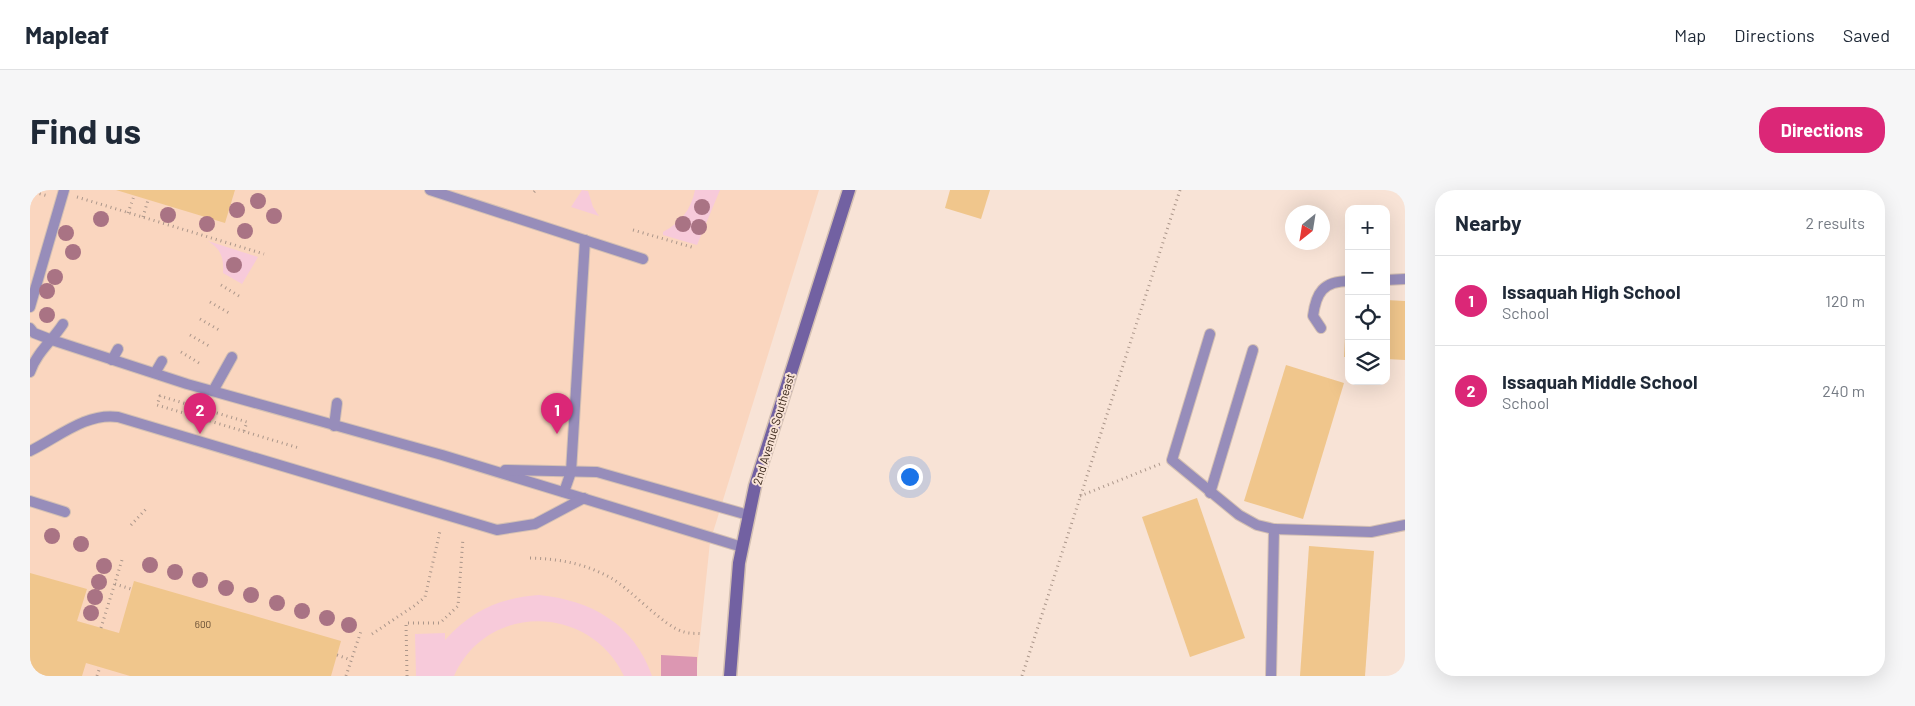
<!DOCTYPE html>
<html lang="en">
<head>
<meta charset="utf-8">
<style>
	body { margin:0; font-family:Barlow,sans-serif; background:#f6f6f7; color:#1f2937 }
	.controls { position:absolute; right:15px; top:15px; display:grid; overflow:hidden; border-radius:10px; box-shadow:0 5px 20px #0002 }
	.controls button { width:45px; height:45px; display:grid; place-items:center; padding:0; border:0; border-bottom:1px solid #e0e1e3; background:#fff; color:#1f2937; font:25px sans-serif }
	.compass { position:absolute; left:1255px; top:15px; width:45px; height:45px; border-radius:50%; background:#fff; box-shadow:0 5px 20px #0002; rotate:210deg }
	.you { position:absolute; left:879px; top:286px; width:18px; height:18px; margin:-12px; border:4px solid #fff; border-radius:50%; background:#1a73e8; box-shadow:0 0 0 8px #1a73e833 }
	.badge { display:grid; place-items:center; width:32px; height:32px; border-radius:50%; background:#db2777; color:#fff; font-size:16px; font-weight:700 }
	.pin { position:absolute; translate:-50% -41px; filter:drop-shadow(0 1px 2px #0008) }
	.pin::after { content:''; position:absolute; top:26px; width:18px; height:15px; background:inherit; clip-path:polygon(0 0,100% 0,50% 100%) }
	.list { margin:0; padding:0; list-style:none }
	h2 { display:flex; justify-content:space-between; align-items:center; height:65px; margin:0; padding:0 20px; font-size:21px }
	h2 small { font-size:16px; font-weight:400; color:#747a83 }
	.list li { display:grid; grid-template-columns:32px 1fr auto; gap:15px; align-items:center; box-sizing:border-box; height:90px; padding:0 20px; border-top:1px solid #e0e1e3 }
	.list b { display:block; font-size:19px; white-space:nowrap }
	.list p { margin:0; font-size:16px; white-space:nowrap; color:#747a83 }
	.list em { font-size:16px; font-style:normal; color:#747a83 }
	.icon { flex:none; width:28px; height:28px; fill:none; stroke:currentColor; stroke-width:2; stroke-linecap:round; stroke-linejoin:round }
	.map { position:relative; flex:none; width:1375px; height:486px; overflow:hidden; border-radius:20px }
	header { display:flex; align-items:center; gap:30px; box-sizing:border-box; height:70px; padding:0 25px; background:#fff; border-bottom:1px solid #e0e1e3 }
	header strong { font-size:24px }
	nav { display:flex; gap:28px; margin-inline-start:auto; font-size:18px }
	.intro { display:flex; align-items:center; justify-content:space-between; box-sizing:border-box; height:120px; padding:0 30px }
	h1 { margin:0; font-size:35px }
	.button { padding:12px 22px; border-radius:20px; background:#db2777; color:#fff; font-size:18px; font-weight:700 }
	main { display:flex; gap:30px; padding:0 30px }
	aside { flex:1; background:#fff; border-radius:20px; box-shadow:0 5px 20px #0002 }
	.map>svg:first-child { display:block }
	.built { fill:#fad6bf }
	.green { fill:#f7cada }
	.forest { fill:#dc97b2 }
	.building { fill:#f0c68c }
	.lines { fill:none; stroke-linecap:round; stroke-linejoin:round }
	.lane-casing { stroke:#d4c0b3; stroke-width:12 }
	.secondary-casing { stroke:#d4c0b3; stroke-width:15 }
	.path { stroke:#ab968a; stroke-width:3; stroke-dasharray:1 4; stroke-linecap:butt }
	.lane { stroke:#978dba; stroke-width:10 }
	.secondary { stroke:#7261a2; stroke-width:12 }
	.tree { fill:#a97384 }
	.labels { text-anchor:middle; dominant-baseline:central; stroke-width:4; stroke-linejoin:round; paint-order:stroke }
	.number-label { font-size:10px; fill:#614830 }
	.street-label { font-size:12px; fill:#311e12; stroke:#f8e3d6 }
</style>
</head>
<body>
<header>
<strong>Mapleaf</strong>
<nav><a>Map</a><a>Directions</a><a>Saved</a></nav>
</header>
<div class="intro"><h1>Find us</h1><a class="button">Directions</a></div>
<main>
<div class="map">
<svg width="1375" height="486" viewBox="0 0 1375 486">
	<rect width="100%" height="100%" fill="#f8e3d6"/>
	<polygon class="built" points="0,0 789,0 680,352 666,486 0,486"/>
	<g class="green">
		<polygon points="552,0 558,1 563,17 569,26 541,17"/>
		<path d="M665 0H690L667 55 633 45V42C651 32 661 20 665 0Z"/>
		<path d="M178 51 228 67 212 94 193 83C194 68 191 59 178 51Z"/>
		<path d="M509 405C561 410 604 434 622 486H594C560 414 457 412 424 486H386L385 444 415 443V450C442 420 470 408 509 405Z"/>
	</g>
	<polygon class="forest" points="631,465 667,467 667,486 631,486"/>
	<g class="building">
		<polygon points="86,0 205,0 195,33"/>
		<polygon points="920,0 960,0 951,29 915,18"/>
		<polygon points="1317,106 1319,106 1319,167 1314,167"/>
		<polygon points="1356,110 1375,111 1375,170 1356,169"/>
		<polygon points="1256,175 1314,193 1273,329 1214,311"/>
		<polygon points="1167,308 1215,448 1160,467 1112,327"/>
		<polygon points="1279,356 1344,361 1335,486 1270,486"/>
		<polygon points="0,383 57,399 47,431 89,443 104,391 311,451 301,486 100,486 56,473 52,486 0,486"/>
	</g>
	<g class="lines">
		<defs>
			<g id="lane">
				<polyline points="400,0 613,69"/>
				<polyline points="1356,90 1375,89"/>
				<polyline points="0,117 34,0"/>
				<polyline points="0,138 4,143 22,150 157,194 412,265 712,357"/>
				<path d="M1291 138 1283 126C1286 103 1293 91 1319 91"/>
				<polyline points="1180,144 1142,270 1209,325 1227,335 1244,339 1341,342 1375,335"/>
				<polyline points="82,170 88,159"/>
				<path d="M0 182C7 162 22 151 33 134"/>
				<polyline points="125,183 132,171"/>
				<polyline points="183,201 202,167"/>
				<polyline points="304,236 307,213"/>
				<path d="M0 261C27 248 57 222 88 227L467 340 505 334 554 308"/>
				<polyline points="475,280 567,282 718,325"/>
				<polyline points="534,302 541,282 555,50"/>
				<polyline points="1180,303 1223,160"/>
				<polyline points="0,311 35,322"/>
				<polyline points="1241,486 1244,339"/>
			</g>
			<polyline id="secondary" points="700,486 709,373 725,296 819,0"/>
		</defs>
		<use href="#lane" class="lane-casing"/>
		<use href="#secondary" class="secondary-casing"/>
		<g class="path">
			<polyline points="0,1 18,6"/>
			<polyline points="504,2 506,0"/>
			<polyline points="47,7 234,64"/>
			<polyline points="98,23 104,6"/>
			<polyline points="113,27 118,10"/>
			<polyline points="603,40 665,58"/>
			<polyline points="191,95 209,106"/>
			<polyline points="180,112 199,123"/>
			<polyline points="170,129 189,140"/>
			<polyline points="160,145 179,156"/>
			<polyline points="151,162 169,173"/>
			<path d="M214 241 217 232 130 206 127 215C174 229 222 244 269 258"/>
			<polyline points="1050,306 1130,274"/>
			<polyline points="101,335 116,319"/>
			<path d="M500 368C529 369 554 373 581 388 602 400 634 437 654 442 660 444 667 443 673 444"/>
			<polyline points="85,394 101,399"/>
			<polyline points="71,438 92,370"/>
			<polyline points="342,444 384,416 395,407 410,341"/>
			<polyline points="307,465 321,470"/>
			<polyline points="67,486 70,477"/>
			<polyline points="316,486 331,441"/>
			<polyline points="377,486 376,433 410,433 428,416 433,348"/>
			<polyline points="992,486 1150,0"/>
		</g>
		<use href="#lane" class="lane"/>
		<use href="#secondary" class="secondary"/>
	</g>
	<g class="tree">
		<circle cx="228" cy="11" r="8"/>
		<circle cx="672" cy="17" r="8"/>
		<circle cx="207" cy="20" r="8"/>
		<circle cx="138" cy="25" r="8"/>
		<circle cx="244" cy="26" r="8"/>
		<circle cx="71" cy="29" r="8"/>
		<circle cx="177" cy="34" r="8"/>
		<circle cx="653" cy="34" r="8"/>
		<circle cx="669" cy="37" r="8"/>
		<circle cx="215" cy="41" r="8"/>
		<circle cx="36" cy="43" r="8"/>
		<circle cx="43" cy="62" r="8"/>
		<circle cx="204" cy="75" r="8"/>
		<circle cx="25" cy="87" r="8"/>
		<circle cx="17" cy="101" r="8"/>
		<circle cx="17" cy="125" r="8"/>
		<circle cx="22" cy="346" r="8"/>
		<circle cx="51" cy="354" r="8"/>
		<circle cx="120" cy="375" r="8"/>
		<circle cx="74" cy="376" r="8"/>
		<circle cx="145" cy="382" r="8"/>
		<circle cx="170" cy="390" r="8"/>
		<circle cx="69" cy="392" r="8"/>
		<circle cx="196" cy="398" r="8"/>
		<circle cx="221" cy="405" r="8"/>
		<circle cx="65" cy="407" r="8"/>
		<circle cx="247" cy="413" r="8"/>
		<circle cx="272" cy="421" r="8"/>
		<circle cx="61" cy="423" r="8"/>
		<circle cx="297" cy="428" r="8"/>
		<circle cx="319" cy="435" r="8"/>
	</g>
	<g class="labels">
		<g class="number-label">
			<text x="173" y="434">600</text>
		</g>
		<g class="street-label">
			<text transform="translate(743 239) rotate(-73)">2nd Avenue Southeast</text>
		</g>
	</g>
</svg>
<div class="controls">
<button>+</button>
<button>−</button>
<button><svg class="icon" aria-label="locate" viewBox="0 0 24 24"><circle cx="12" cy="12" r="6"/><path d="M12 2v4M12 18v4M2 12h4M18 12h4"/></svg></button>
<button><svg class="icon" aria-label="layers" viewBox="0 0 24 24"><path d="M12 4l9 5-9 5-9-5zM3 14l9 5 9-5"/></svg></button>
</div>
<svg class="compass" viewBox="-18 -18 36 36"><path d="M0-13l5 13h-10z" fill="#e53935"/><path d="M0 13l5-13h-10z" fill="#747a83"/></svg>
<div class="you"></div>
<div class="pin badge" style="left:527px;top:244px">1</div>
<div class="pin badge" style="left:170px;top:244px">2</div>
</div>
<aside>
<h2>Nearby<small>2 results</small></h2>
<ul class="list">
<li><span class="badge">1</span><div><b>Issaquah High School</b><p>School</p></div><em>120 m</em></li>
<li><span class="badge">2</span><div><b>Issaquah Middle School</b><p>School</p></div><em>240 m</em></li>
</ul>
</aside>
</main>
</body>
</html>
